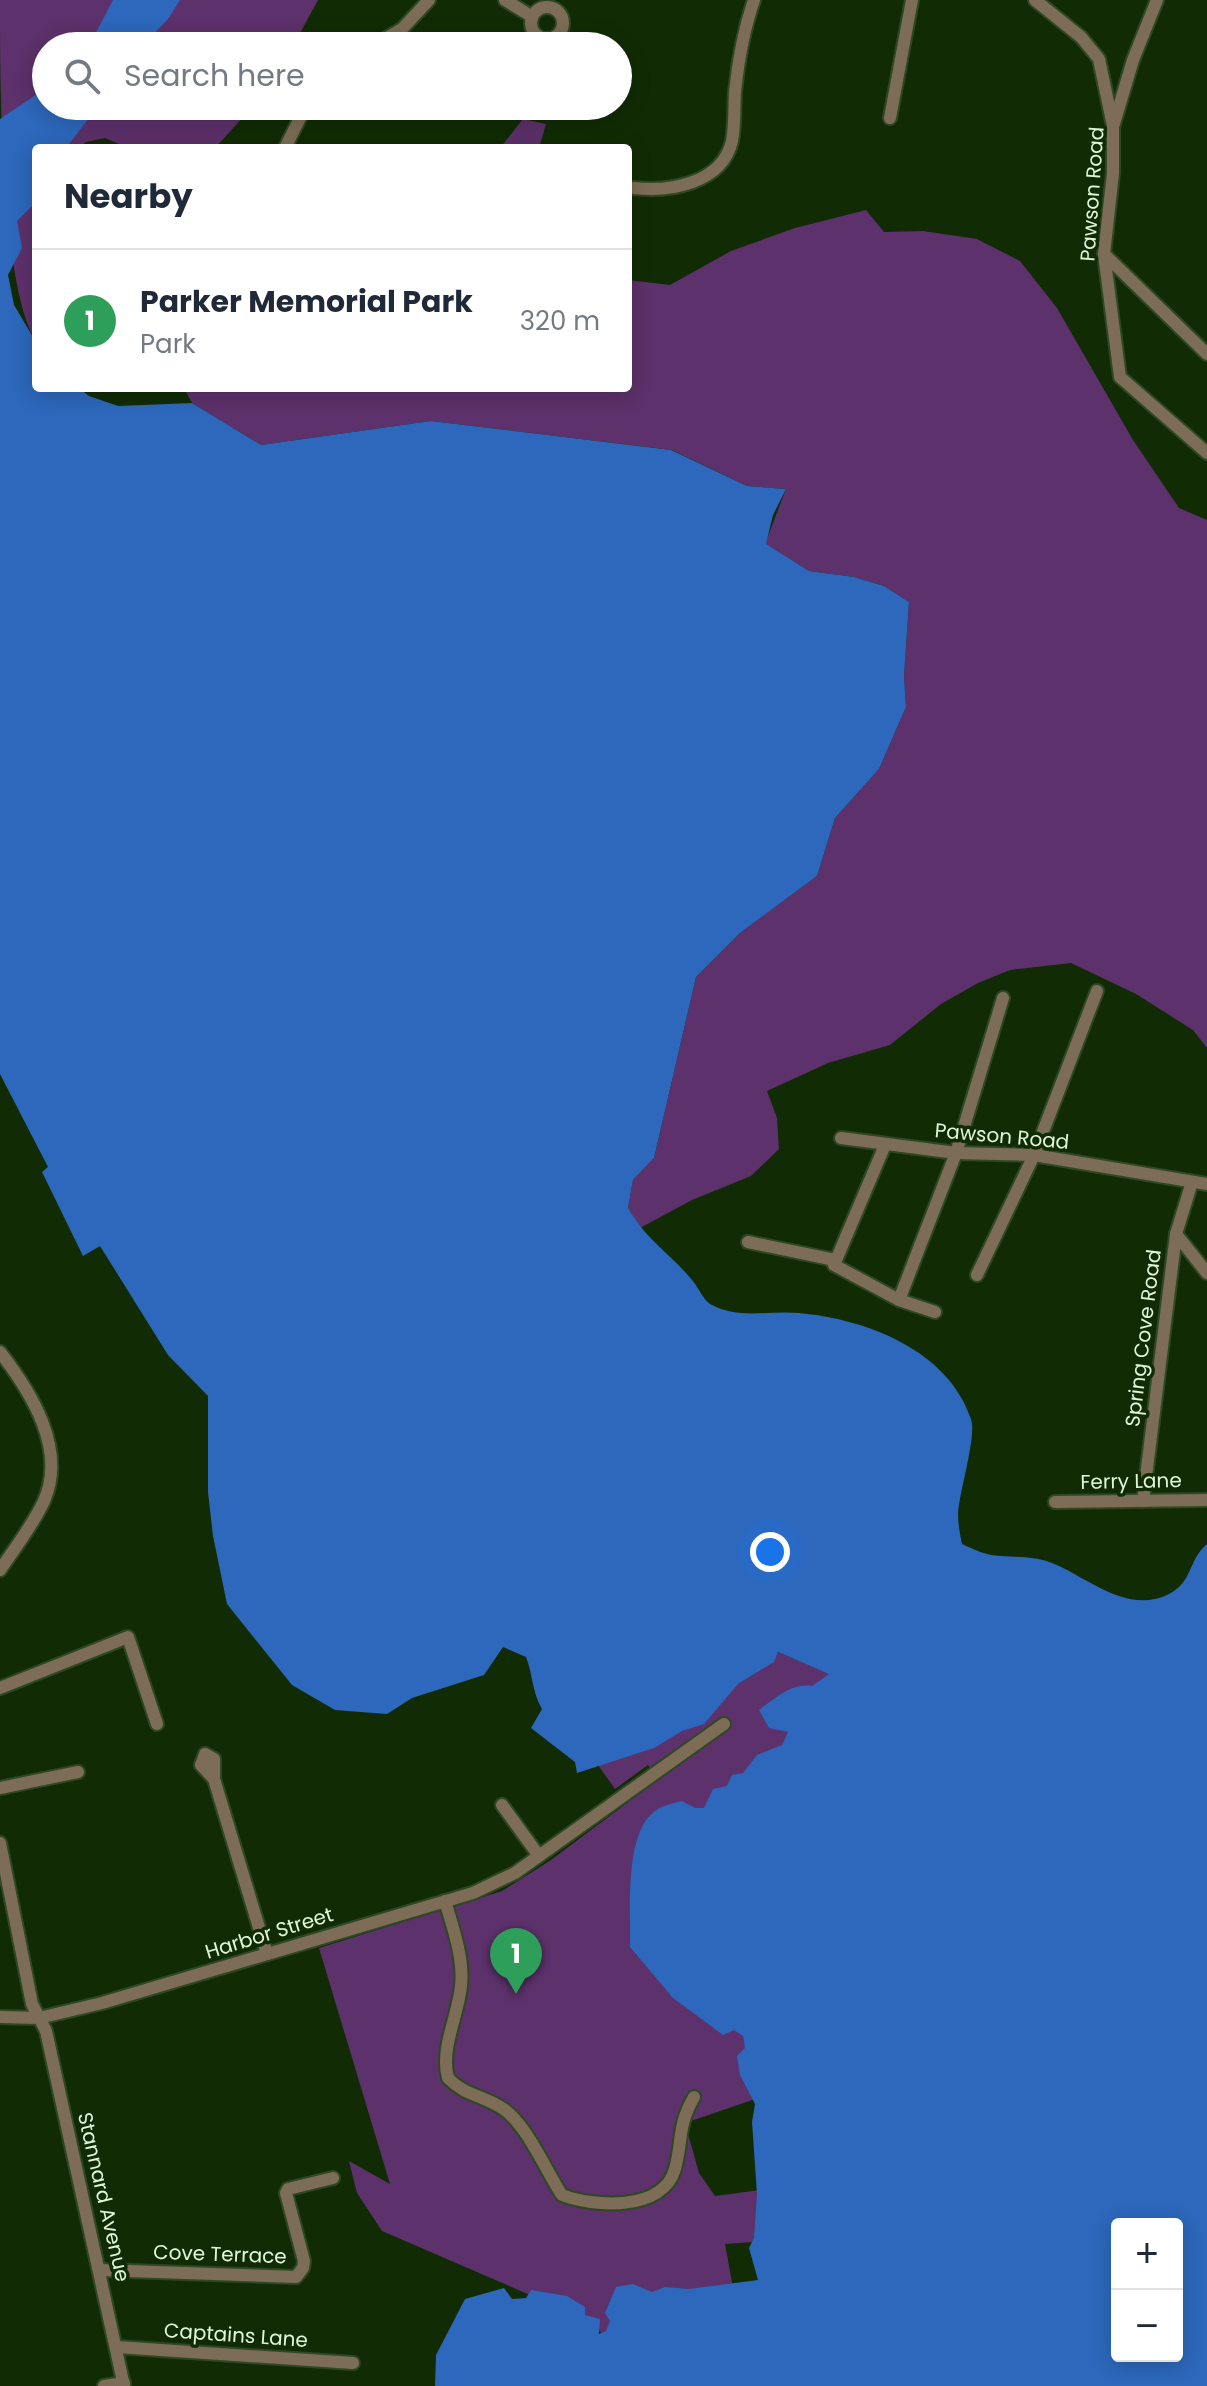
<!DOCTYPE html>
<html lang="en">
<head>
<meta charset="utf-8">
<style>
	body { margin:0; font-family:Poppins,sans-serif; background:#f2f2f3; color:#1f2937 }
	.controls { position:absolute; right:24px; bottom:24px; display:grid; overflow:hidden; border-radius:8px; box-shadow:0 4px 20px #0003 }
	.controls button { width:72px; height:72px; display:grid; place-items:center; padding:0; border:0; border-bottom:2px solid #e0e1e3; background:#fff; color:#1f2937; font:40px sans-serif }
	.you { position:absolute; left:770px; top:1552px; width:28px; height:28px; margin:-20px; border:6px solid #fff; border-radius:50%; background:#1a73e8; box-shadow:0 0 0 12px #1a73e833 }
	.badge { display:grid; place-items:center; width:52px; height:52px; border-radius:50%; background:#745b8c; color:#fff; font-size:26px; font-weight:700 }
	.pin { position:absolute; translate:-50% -66px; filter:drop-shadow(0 2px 4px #0008) }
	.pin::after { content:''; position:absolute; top:42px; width:28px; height:24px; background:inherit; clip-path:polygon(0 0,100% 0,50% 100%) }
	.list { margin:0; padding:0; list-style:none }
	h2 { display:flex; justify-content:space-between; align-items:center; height:104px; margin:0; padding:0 32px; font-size:34px }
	h2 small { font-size:26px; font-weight:400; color:#747a83 }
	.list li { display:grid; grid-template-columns:52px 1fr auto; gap:24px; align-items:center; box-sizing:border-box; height:144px; padding:0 32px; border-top:2px solid #e0e1e3 }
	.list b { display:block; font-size:30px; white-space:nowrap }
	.list p { margin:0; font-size:26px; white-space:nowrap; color:#747a83 }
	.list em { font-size:26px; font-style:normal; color:#747a83 }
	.icon { flex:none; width:44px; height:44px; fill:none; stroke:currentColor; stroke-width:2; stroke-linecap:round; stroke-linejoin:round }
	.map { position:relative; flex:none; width:1207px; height:2386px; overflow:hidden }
	.search { position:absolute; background:#fff; box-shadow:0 4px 20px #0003; left:32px; top:32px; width:600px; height:88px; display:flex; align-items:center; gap:20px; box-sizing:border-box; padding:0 28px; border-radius:44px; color:#747a83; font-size:30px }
	.panel { position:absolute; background:#fff; box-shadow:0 4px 20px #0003; left:32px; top:144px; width:600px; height:248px; border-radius:8px }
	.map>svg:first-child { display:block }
	.green { fill:#5d316b }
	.water { fill:#2d68bc; fill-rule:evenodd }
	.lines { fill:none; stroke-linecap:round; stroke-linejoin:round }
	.minor-casing { stroke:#2e4823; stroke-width:16 }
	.minor { stroke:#7d6d56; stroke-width:12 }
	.labels { text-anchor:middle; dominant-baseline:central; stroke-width:7; stroke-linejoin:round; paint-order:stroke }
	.street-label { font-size:20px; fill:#e1f6d9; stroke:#112c05 }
</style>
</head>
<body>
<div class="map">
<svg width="1207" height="2386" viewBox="0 0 1207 2386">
	<rect width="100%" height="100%" fill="#112c05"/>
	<g class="green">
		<path d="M0 0H318L293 46H46V106H253L215 148H128L105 138 86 142 79 148H36V342C0 282 0 82 0 0Z"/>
		<polygon points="523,119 546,124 539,148 500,148"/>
		<polygon points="866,210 884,232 923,231 977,239 1020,261 1057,308 1133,440 1179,508 1207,520 1207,1048 1193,1030 1136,994 1071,963 1010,970 978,983 941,1004 890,1045 828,1063 767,1091 777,1118 779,1149 751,1176 692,1200 640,1228 628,1208 633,1180 654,1158 696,977 740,933 817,876 835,818 879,769 906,707 904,676 909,602 884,586 854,577 809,571 765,544 786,489 747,486 672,450 431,421 261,445 192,403 184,388 628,388 628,280 670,285 731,251 795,228"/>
		<path d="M778 1652 830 1674 793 1731 743 2029 764 2096 685 2123 699 2173 715 2196 767 2189 768 2241 725 2244 734 2293 601 2333 597 2324 382 2231 357 2193 349 2161 390 2184 319 1948 502 1891 551 1860 659 1779 648 1765 615 1789 591 1755C625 1739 767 1679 778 1652Z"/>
	</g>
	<g class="water">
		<polygon points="113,0 180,0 168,19 142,46 89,46"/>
		<path d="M46 88V106H98L66 148H36V202L17 221 22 248 8 275 14 305 36 342V388H79L89 396 118 406 192 403 261 445 431 421 671 450 747 486 786 489 773 515 766 544 809 571 854 577 884 586 909 602 904 676 906 707 879 769 835 818 817 876 740 933 696 977 654 1158 633 1180 628 1208C648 1242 669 1252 692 1280 698 1287 703 1299 710 1304 738 1320 769 1310 799 1313 866 1319 948 1350 971 1419 977 1436 959 1492 958 1514 958 1524 960 1535 962 1544 971 1548 981 1553 991 1555 1012 1558 1031 1555 1052 1563 1087 1577 1126 1614 1167 1595 1194 1582 1187 1561 1207 1544V2386H435L436 2355 465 2299 504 2288 512 2299 526 2298 531 2290 567 2296 585 2307V2315L600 2319 599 2334 606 2331 610 2321 605 2313 616 2287 633 2284 652 2292 665 2287 689 2289 758 2280 749 2248 754 2238 757 2194 752 2122 755 2104 740 2075 737 2056 745 2048 743 2036 734 2030 723 2035 673 1998 630 1947C631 1912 623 1829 658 1809 665 1805 675 1803 682 1801L695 1808H704L713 1789 727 1786 732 1775 743 1773 757 1755 782 1745 788 1732 769 1728 759 1710C776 1698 791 1683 812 1686L829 1674 778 1652 774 1662 738 1684 704 1724 682 1731 654 1748 577 1773 575 1762 531 1728 542 1709C532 1692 533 1675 526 1657L503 1647 484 1675 412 1698 387 1714 335 1710 292 1685 227 1604 213 1536 208 1492V1396L168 1355 100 1246 83 1256 42 1172 48 1167 0 1074V119ZM1117 2224H1177V2356H1117Z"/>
	</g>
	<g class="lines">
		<defs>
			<g id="minor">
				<polyline points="505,0 531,16"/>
				<polyline points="1035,0 1081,37 1099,59 1113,126"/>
				<polyline points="1157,0 1133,60 1113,127 1113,173 1104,254 1120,377 1207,453"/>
				<circle cx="547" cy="23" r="16"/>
				<polyline points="373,46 402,29 429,0"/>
				<polyline points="890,118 912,0"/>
				<polyline points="285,148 306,106"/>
				<path d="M634 188C669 192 722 184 732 141 735 126 734 108 735 92 738 62 744 29 754 0"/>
				<polyline points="1104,254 1207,354"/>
				<polyline points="841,1138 956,1153 1034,1155 1207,1184"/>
				<polyline points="885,1145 834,1265 899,1300 935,1312"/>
				<polyline points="1176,1234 1207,1273"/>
				<polyline points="748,1242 835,1260"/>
				<polyline points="977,1275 1034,1155 1097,991"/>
				<polyline points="899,1300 956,1153 1003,998"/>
				<path d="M0 1352C31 1392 67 1449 44 1501 33 1525 15 1548 0 1570"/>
				<polyline points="1143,1501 1176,1234 1192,1182"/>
				<polyline points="1055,1502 1207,1500"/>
				<polyline points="0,1688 128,1637 157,1724"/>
				<polyline points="214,1779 201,1765 205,1754 214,1759 214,1779 267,1954"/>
				<polyline points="0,1788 78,1772"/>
				<polyline points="502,1805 539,1856"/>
				<polyline points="0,1843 32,2004 46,2031 124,2386"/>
				<path d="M445 1901C453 1928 464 1958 461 1986 458 2016 440 2049 448 2078 464 2095 484 2096 502 2108 526 2123 546 2171 562 2195 593 2207 663 2212 675 2169 683 2139 677 2127 694 2097"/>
				<polyline points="0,2017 39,2018 102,2003 473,1893 515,1873 724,1724"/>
				<polyline points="100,2270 296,2277 303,2268 304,2261 286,2193 288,2189 333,2178"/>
				<polyline points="117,2347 353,2363"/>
				<polyline points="104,2386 124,2383"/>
			</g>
		</defs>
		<use href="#minor" class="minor-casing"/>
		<use href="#minor" class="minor"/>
	</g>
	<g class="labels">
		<g class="street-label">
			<text transform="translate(1092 194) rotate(-86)">Pawson Road</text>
			<text transform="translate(1002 1136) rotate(5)">Pawson Road</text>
			<text transform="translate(1143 1338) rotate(-83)">Spring Cove Road</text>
			<text transform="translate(1131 1481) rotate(-1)">Ferry Lane</text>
			<text transform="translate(269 1933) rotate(-17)">Harbor Street</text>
			<text transform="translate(104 2197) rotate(77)">Stannard Avenue</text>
			<text transform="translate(220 2254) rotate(2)">Cove Terrace</text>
			<text transform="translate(236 2335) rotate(4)">Captains Lane</text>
		</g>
	</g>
</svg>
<div class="controls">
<button>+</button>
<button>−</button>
</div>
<div class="you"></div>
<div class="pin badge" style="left:516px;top:1994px;background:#2e9e5b">1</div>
<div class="search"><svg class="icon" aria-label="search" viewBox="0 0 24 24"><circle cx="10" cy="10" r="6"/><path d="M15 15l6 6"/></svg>Search here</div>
<section class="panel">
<h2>Nearby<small></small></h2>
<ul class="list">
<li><span class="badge" style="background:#2e9e5b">1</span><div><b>Parker Memorial Park</b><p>Park</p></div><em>320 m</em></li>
</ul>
</section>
</div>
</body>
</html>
